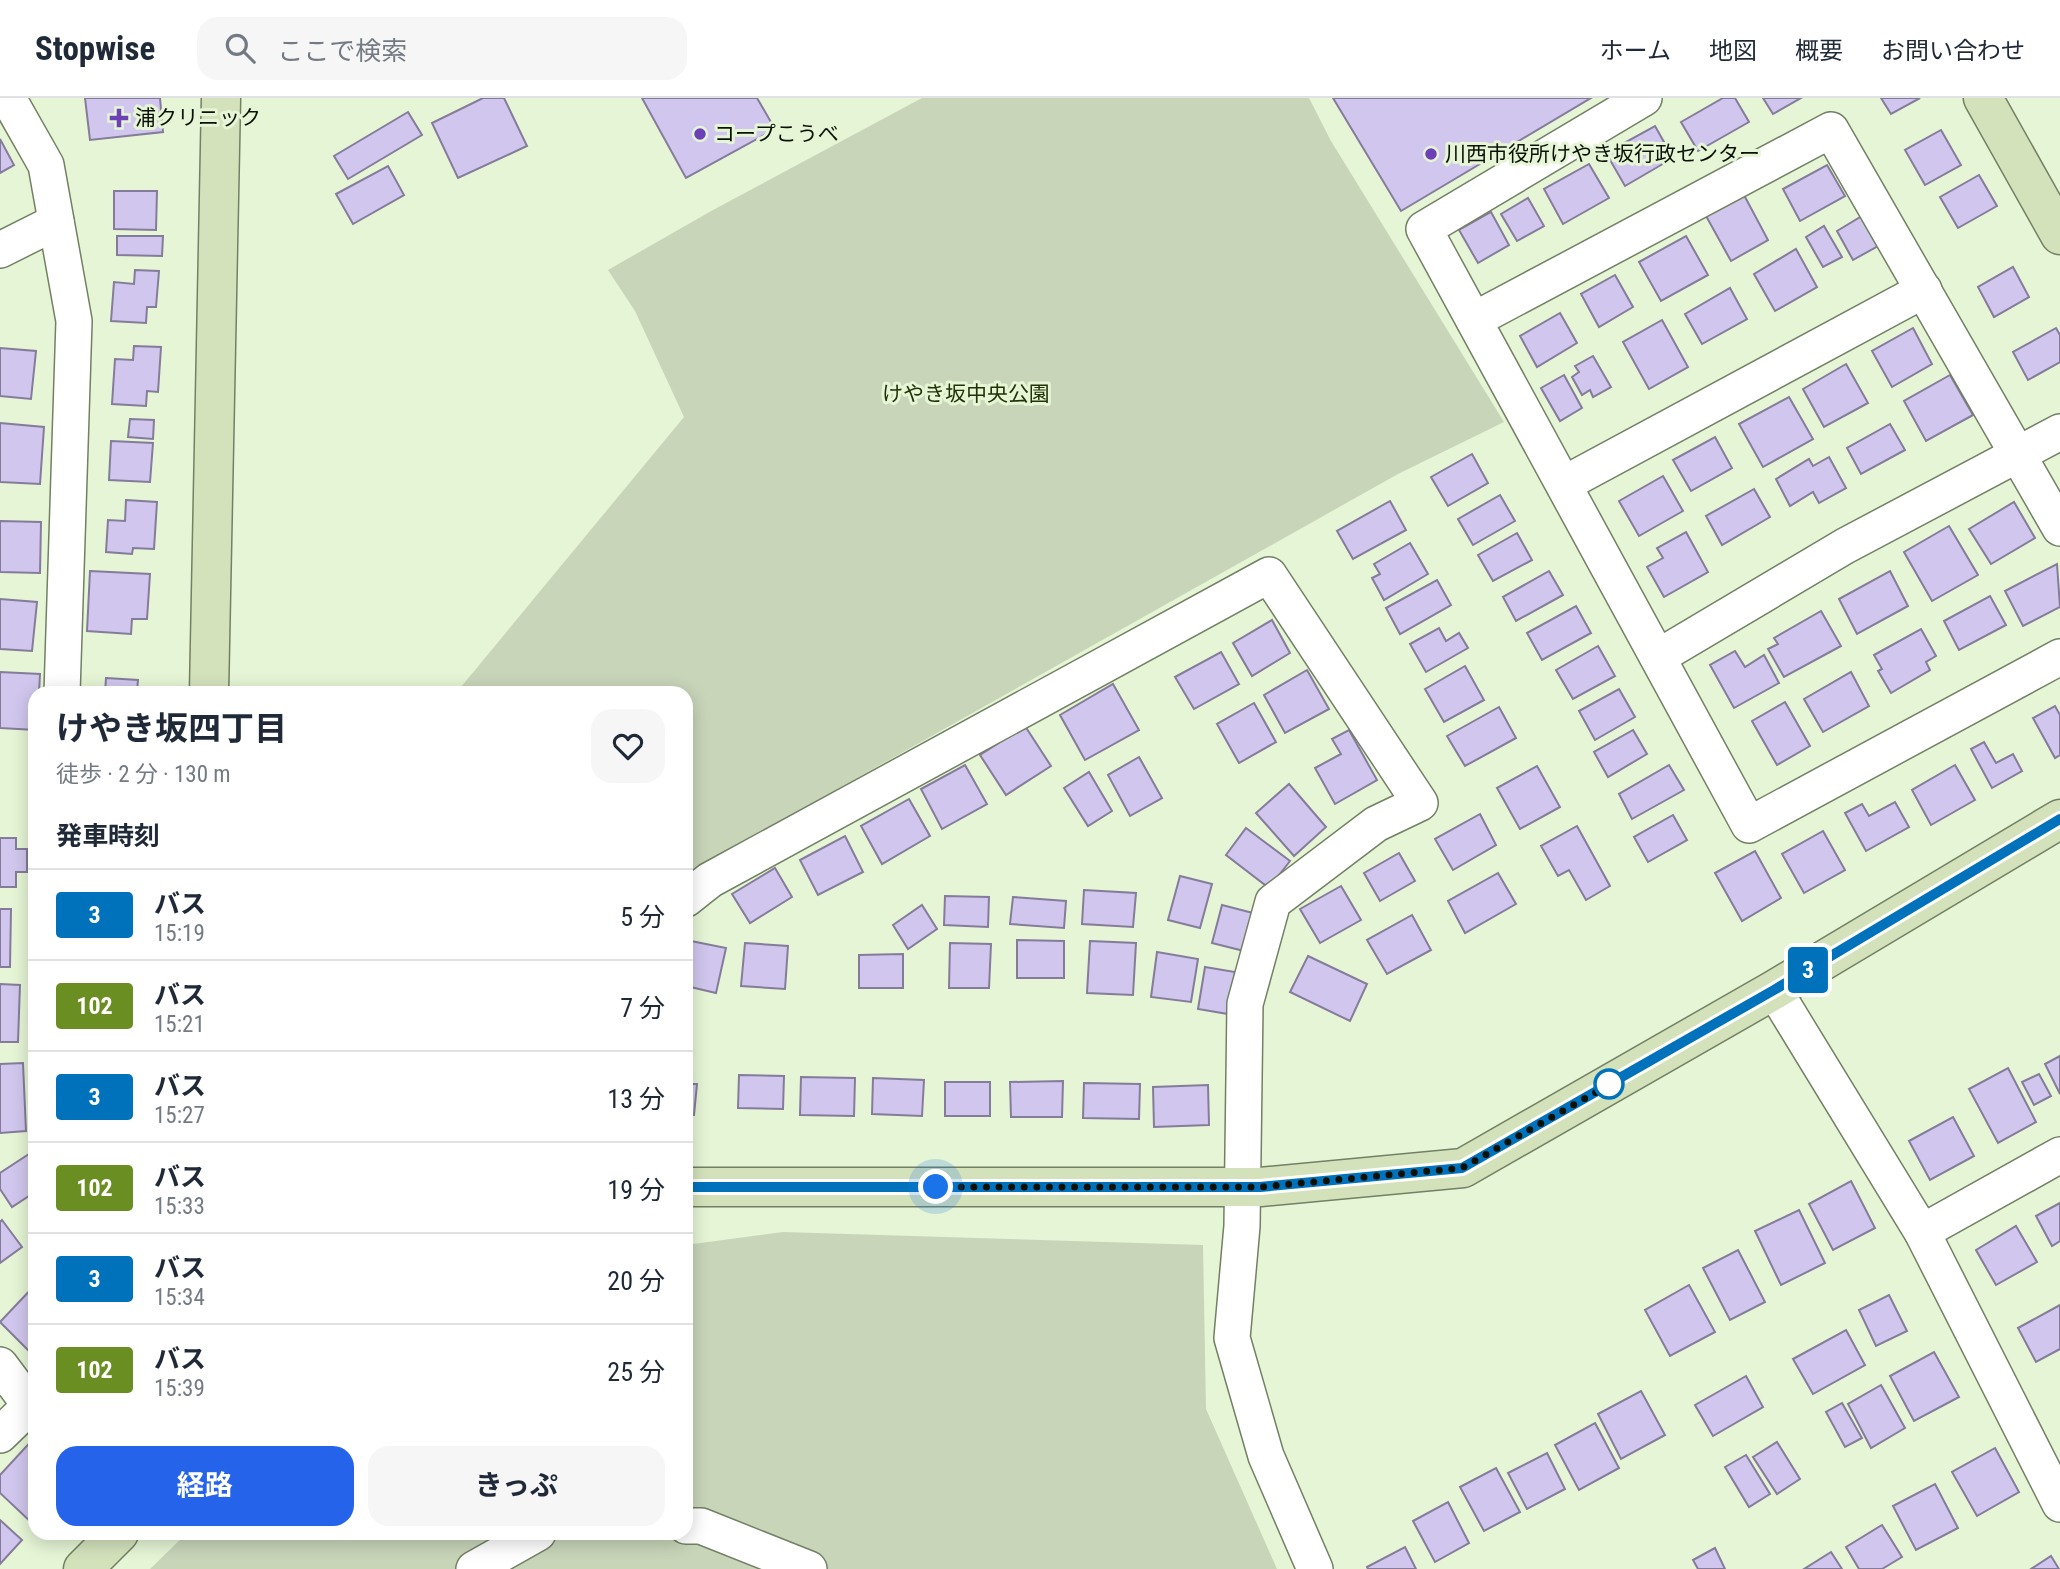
<!DOCTYPE html>
<html lang="ja">
<meta charset="utf-8">
<style>
:root{--surface:#fff;--page:#f6f6f7;--text:#1f2937;--muted:#747a83;--line:#e0e1e3;--accent:#2563eb}
body{margin:0;font-family:"Roboto Condensed","Noto Sans JP",sans-serif;background:var(--page);color:var(--text);height:100vh;display:flex;flex-direction:column;font-size:26px;white-space:nowrap}
*{box-sizing:border-box;margin:0}
p{font-size:23px;color:var(--muted)}
.icon{flex:none;width:38px;height:38px;fill:none;stroke:currentColor;stroke-width:2;stroke-linecap:round;stroke-linejoin:round}
.map{position:relative;flex:1;overflow:hidden}
.panel{position:absolute;left:28px;top:588px;width:665px;height:854px;display:flex;flex-direction:column;background:var(--surface);border-radius:21px;box-shadow:0 4px 18px #0003}
.panel>*{flex:none}
.badge{padding:0 14px;border-radius:5px;font-size:24px;line-height:46px}
.you{position:absolute;width:35px;height:35px;margin:-18px;border:5px solid #fff;border-radius:50%;background:#1a73e8;box-shadow:0 0 0 10px #1a73e833}
.map>.badge{position:absolute;translate:-50% -50%;box-shadow:0 0 0 4px #fff}
h2{padding:0 28px;font-size:26px;line-height:63px}
.round{display:grid;place-items:center;flex:none;width:74px;height:74px;border-radius:21px;background:var(--page)}
.head{display:flex;align-items:center;justify-content:space-between;height:119px;padding:0 28px}
h1{font-size:33px;font-weight:700;line-height:52px}
.action{display:flex;gap:14px;margin-top:auto;padding:14px 28px}
.action a{flex:1;height:80px;border-radius:21px;background:var(--accent);color:#fff;font-size:28px;font-weight:700;line-height:80px;text-align:center}
.action a+a{background:var(--page);color:var(--text)}
ul{padding:0;list-style:none}
li{display:flex;align-items:center;gap:21px;height:91px;padding:0 28px;border-top:2px solid var(--line)}
li div{flex:1}
li b{display:block;font-size:26px}
li em{font-style:normal}
li .badge{min-width:77px;font-weight:700;text-align:center}
header{display:flex;align-items:center;gap:42px;box-sizing:border-box;height:98px;padding:0 35px;background:var(--surface);border-bottom:2px solid var(--line)}
header strong{font-size:33px}
nav{display:flex;gap:38px;margin-inline-start:auto;font-size:24px}
.search{width:490px;height:63px;background:var(--page);display:flex;align-items:center;gap:18px;box-sizing:border-box;padding:0 24px;border-radius:21px;color:var(--muted);font-size:26px}
.map>svg:first-child{display:block}
.green{fill:#c8d5b9}
.building{fill:#d1c7ee;stroke:#847c9a;stroke-width:2}
.lines{fill:none;stroke-linecap:round;stroke-linejoin:round}
.street-casing{stroke:#728064;stroke-width:38}
.secondary-casing{stroke:#728064;stroke-width:41}
.street{stroke:#fff;stroke-width:35}
.secondary{stroke:#d4e2bc;stroke-width:38}
.line-casing{stroke:#fff;stroke-width:16}
.line{stroke:#0072bc;stroke-width:10}
.walk{stroke:#0c1107;stroke-width:7;stroke-dasharray:0 12.6}
.poi-dot{fill:#6e40b8;stroke:#e5f5d5;stroke-width:2.5}
.stop-dot{fill:#fff;stroke:#0072bc;stroke-width:3.5}
.labels{text-anchor:middle;stroke-width:6;stroke-linejoin:round;paint-order:stroke}
.poi-label{font-size:21px;fill:#0c1107;stroke:#e5f5d5;text-anchor:start}
.park-label{font-size:21px;fill:#213207;stroke:#e5f5d5}
</style>
<header>
<strong>Stopwise</strong>
<div class="search"><svg class="icon" aria-label="search" viewBox="0 0 24 24"><circle cx="10" cy="10" r="6"/><path d="M15 15l6 6"/></svg>ここで検索</div>
<nav><a>ホーム</a><a>地図</a><a>概要</a><a>お問い合わせ</a></nav>
</header>
<div class="map">
<svg width="2060" height="1471" viewBox="0 0 2060 1471">
<rect width="100%" height="100%" fill="#e5f5d5"/>
<!-- green -->
<g class="green">
<path d="M922,0h387l22,43 173,281 -106,52 -712,400v-181h-230l228,-276 -49,-106 -27,-41 105,-60z"/>
<path d="M783,1134l420,13 3,164 71,160h-1127l37,-36h499v-288z"/>
</g>
<!-- building -->
<g class="building">
<path d="M85,0h75l3,34 -73,8z"/>
<path d="M483,0h21l23,48 -69,32 -26,-55z"/>
<path d="M642,0h115l18,31 -89,49z"/>
<path d="M1333,0h258l-190,113z"/>
<path d="M1723,0h12l14,24 -51,29 -17,-29z"/>
<path d="M1763,0h38l-28,16z"/>
<path d="M1881,0h39l-29,16z"/>
<path d="M408,14l14,23 -74,44 -14,-23z"/>
<path d="M1655,28l18,32 -48,28 -19,-33z"/>
<path d="M1941,32l20,35 -36,20 -20,-35z"/>
<path d="M0,41l14,26 -14,8z"/>
<path d="M1589,66l20,34 -46,26 -19,-35z"/>
<path d="M1827,67l18,31 -45,25 -17,-32z"/>
<path d="M388,68l16,29 -51,29 -17,-30z"/>
<path d="M1979,77l18,31 -39,22 -18,-31z"/>
<path d="M114,93h43l-1,39 -42,-1z"/>
<path d="M1744,97l24,45 -37,21 -25,-45z"/>
<path d="M1528,100l16,28 -27,15 -16,-27z"/>
<path d="M1491,114l18,33 -31,18 -19,-33z"/>
<path d="M1862,118l16,30 -25,14 -16,-29z"/>
<path d="M1824,128l18,31 -19,10 -17,-30z"/>
<path d="M117,138h46l-1,20 -45,-1z"/>
<path d="M1686,138l22,39 -47,26 -22,-39z"/>
<path d="M1796,151l21,38 -42,24 -21,-37z"/>
<path d="M2013,169l16,30 -35,20 -16,-30z"/>
<path d="M135,172l24,1 -3,36h-9l-1,16 -35,-2 3,-39 20,2z"/>
<path d="M1615,177l18,32 -34,20 -18,-33z"/>
<path d="M1730,190l17,31 -45,25 -17,-30z"/>
<path d="M1560,215l17,30 -40,24 -17,-31z"/>
<path d="M1662,222l26,47 -39,22 -26,-47z"/>
<path d="M1913,230l19,36 -40,23 -20,-36z"/>
<path d="M2056,230l4,7v27l-32,18 -15,-28z"/>
<path d="M134,248l27,1 -3,45 -11,-1 -1,15 -34,-2 3,-45 18,1z"/>
<path d="M0,250l36,3 -5,48 -31,-3z"/>
<path d="M1593,258l18,31 -18,10 -3,-7 -8,5 -10,-18 7,-5 -4,-6z"/>
<path d="M1846,266l22,39 -44,24 -21,-38z"/>
<path d="M1564,277l18,33 -22,13 -19,-33z"/>
<path d="M1950,277l23,40 -47,26 -22,-40z"/>
<path d="M1789,299l24,42 -50,28 -24,-43z"/>
<path d="M130,321l24,1 -1,19 -25,-2z"/>
<path d="M0,325l44,4 -4,57 -40,-2z"/>
<path d="M1890,326l15,26 -44,24 -14,-26z"/>
<path d="M1715,339l17,31 -41,23 -18,-31z"/>
<path d="M111,343l42,2 -3,39 -41,-2z"/>
<path d="M1472,356l16,29 -40,23 -17,-29z"/>
<path d="M1829,359l17,31 -27,15 -6,-11 -23,14 -14,-27 33,-20 4,7z"/>
<path d="M1663,378l20,35 -44,25 -20,-35z"/>
<path d="M1754,391l16,28 -48,28 -16,-29z"/>
<path d="M1500,397l15,26 -42,24 -15,-26z"/>
<path d="M126,402l31,2 -3,47 -21,-1 -1,6 -26,-2 2,-32 17,1z"/>
<path d="M1390,403l16,29 -53,29 -16,-28z"/>
<path d="M2014,404l21,36 -44,26 -22,-35z"/>
<path d="M0,423l41,1 -1,51 -40,-1z"/>
<path d="M1949,428l29,49 -46,26 -28,-49z"/>
<path d="M1686,434l22,40 -44,25 -17,-30 16,-9 -6,-10z"/>
<path d="M1517,435l15,27 -39,21 -15,-26z"/>
<path d="M1410,445l18,31 -44,26 -12,-22 8,-4 -6,-10z"/>
<path d="M2057,466l3,43 -37,19 -18,-35z"/>
<path d="M90,473l60,3 -3,45h-15l-1,15 -44,-3z"/>
<path d="M1549,473l14,24 -47,26 -13,-24z"/>
<path d="M1890,473l18,35 -51,28 -18,-35z"/>
<path d="M1437,482l14,25 -51,29 -14,-26z"/>
<path d="M1990,498l16,29 -47,25 -15,-29z"/>
<path d="M0,501l37,3 -5,49 -32,-2z"/>
<path d="M1576,508l15,27 -49,27 -15,-27z"/>
<path d="M1821,513l20,35 -57,31 -16,-28 10,-5 -4,-6z"/>
<path d="M1272,522l18,33 -38,23 -19,-33z"/>
<path d="M1439,530l7,13 13,-8 9,15 -42,24 -16,-28z"/>
<path d="M1921,531l15,27 -10,6 4,8 -39,23 -13,-22 4,-2 -8,-14z"/>
<path d="M1598,548l17,30 -42,23 -17,-29z"/>
<path d="M1735,553l10,16 19,-12 15,28 -45,25 -24,-43z"/>
<path d="M1221,554l18,32 -45,25 -19,-32z"/>
<path d="M1465,568l19,34 -40,22 -19,-33z"/>
<path d="M1307,572l22,39 -44,24 -21,-38z"/>
<path d="M0,574l40,2 -1,19h-4v37l-35,-2z"/>
<path d="M1851,574l18,34 -46,26 -19,-33z"/>
<path d="M106,580l32,2 -1,11 15,2h-47z"/>
<path d="M1113,586l26,46 -54,30 -25,-45z"/>
<path d="M1619,591l16,28 -40,23 -16,-29z"/>
<path d="M1785,604l25,44 -33,19 -25,-44z"/>
<path d="M1254,605l22,39 -37,21 -22,-39z"/>
<path d="M2055,608l5,9v40l-5,3 -22,-40z"/>
<path d="M1499,609l17,31 -51,28 -18,-30z"/>
<path d="M1025,628l26,40 -45,29 -26,-40z"/>
<path d="M1349,632l28,50 -42,24 -20,-36 26,-14 -9,-15z"/>
<path d="M1633,632l14,24 -39,23 -14,-25z"/>
<path d="M1984,644l12,21 17,-9 9,17 -30,17 -21,-39z"/>
<path d="M1139,659l23,41 -32,18 -22,-41z"/>
<path d="M965,667l22,39 -45,25 -21,-40z"/>
<path d="M1669,667l15,25 -52,29 -13,-25z"/>
<path d="M1955,667l20,35 -44,25 -19,-35z"/>
<path d="M1537,668l23,41 -40,22 -23,-41z"/>
<path d="M1089,674l23,39 -24,15 -24,-38z"/>
<path d="M1289,686l37,43 -32,29 -38,-43z"/>
<path d="M909,701l21,37 -48,28 -21,-38z"/>
<path d="M1895,704l14,25 -43,24 -21,-38 17,-9 7,12z"/>
<path d="M1480,716l16,31 -43,25 -18,-31z"/>
<path d="M1673,717l14,25 -39,22 -14,-25z"/>
<path d="M1577,728l33,60 -24,14 -17,-30 -11,6 -17,-30z"/>
<path d="M1246,730l44,33 -21,27 -43,-33z"/>
<path d="M1823,733l22,39 -41,23 -22,-39z"/>
<path d="M845,738l18,36 -45,23 -18,-35z"/>
<path d="M0,740h16v11h11v23h-11v15h-16z"/>
<path d="M1755,753l26,47 -39,23 -27,-48z"/>
<path d="M1399,755l16,28 -35,20 -16,-28z"/>
<path d="M775,770l17,29 -42,26 -18,-29z"/>
<path d="M1498,775l18,31 -51,29 -17,-32z"/>
<path d="M1180,778l32,8 -12,44 -32,-8z"/>
<path d="M1341,788l20,34 -41,23 -20,-34z"/>
<path d="M1084,792l52,3 -3,34 -51,-3z"/>
<path d="M945,798l44,1 -1,30 -44,-2z"/>
<path d="M1013,799l53,4 -2,27 -54,-4z"/>
<path d="M922,807l15,24 -29,20 -15,-24z"/>
<path d="M1222,807l31,8 -9,38 -32,-8z"/>
<path d="M0,811h11l-1,58h-10z"/>
<path d="M1412,817l19,35 -44,24 -20,-34z"/>
<path d="M686,842l40,8 -10,45 -30,-7z"/>
<path d="M1017,842l47,1v37h-47z"/>
<path d="M1090,843l46,2 -3,52 -46,-2z"/>
<path d="M745,845l43,3 -3,43 -44,-3z"/>
<path d="M950,845l41,1 -2,44h-40z"/>
<path d="M1157,854l41,7 -7,43 -40,-5z"/>
<path d="M903,856v34h-44v-33z"/>
<path d="M1308,858l59,28 -17,37 -60,-29z"/>
<path d="M1205,869l30,5 -7,42 -30,-5z"/>
<path d="M0,886l20,1 -2,57h-18z"/>
<path d="M686,953h5l-1,23 -4,-1z"/>
<path d="M2060,958v38l-15,-30z"/>
<path d="M23,965l3,68 -26,2v-69z"/>
<path d="M2008,970l28,54 -38,21 -29,-54z"/>
<path d="M2039,976l12,22 -17,9 -12,-23z"/>
<path d="M739,977l45,1 -1,33 -45,-1z"/>
<path d="M801,979l54,1 -1,38 -54,-1z"/>
<path d="M873,980l51,2 -2,36 -50,-2z"/>
<path d="M1063,983l-1,36h-51l-1,-35z"/>
<rect x="945" y="984" width="45" height="34"/>
<path d="M1084,985l56,1 -1,35 -56,-1z"/>
<path d="M686,986h11l-3,31h-8z"/>
<path d="M1208,987l1,40 -55,2 -1,-40z"/>
<path d="M1953,1019l21,39 -44,24 -21,-39z"/>
<path d="M35,1052v42l-23,15 -12,-18v-16z"/>
<path d="M1851,1083l24,47 -42,22 -24,-46z"/>
<path d="M2060,1105v38l-8,5 -16,-30z"/>
<path d="M1799,1112l26,53 -44,22 -26,-54z"/>
<path d="M2,1122l20,27 -22,16v-41z"/>
<path d="M2016,1128l21,36 -41,23 -20,-35z"/>
<path d="M1738,1152l27,52 -35,18 -27,-52z"/>
<path d="M35,1187v72l-35,-35z"/>
<path d="M1689,1187l26,47 -45,24 -25,-46z"/>
<path d="M1889,1197l18,36 -31,15 -17,-36z"/>
<path d="M2060,1207v44l-24,13 -18,-34z"/>
<path d="M1846,1232l19,35 -52,29 -20,-35z"/>
<path d="M1934,1254l25,45 -45,24 -24,-45z"/>
<path d="M1746,1278l17,31 -50,29 -18,-31z"/>
<path d="M1881,1287l24,43 -34,20 -23,-44z"/>
<path d="M1641,1293l24,44 -44,24 -23,-45z"/>
<path d="M1842,1305l20,35 -17,9 -19,-35z"/>
<path d="M1595,1325l24,45 -40,22 -24,-45z"/>
<path d="M35,1339v84l-2,3 -33,-31v-18z"/>
<path d="M1777,1344l23,37 -23,15 -24,-37z"/>
<path d="M1995,1350l24,44 -42,24 -25,-44z"/>
<path d="M1547,1355l18,36 -38,20 -19,-36z"/>
<path d="M1746,1357l24,39 -21,13 -24,-40z"/>
<path d="M1496,1370l24,44 -36,19 -24,-44z"/>
<path d="M1935,1386l23,44 -42,22 -23,-44z"/>
<path d="M1448,1404l21,41 -34,19 -22,-41z"/>
<path d="M0,1422l22,20 -22,24z"/>
<path d="M1882,1427l20,32 -20,12h-23l-13,-22z"/>
<path d="M1405,1449l11,22h-48l-1,-2z"/>
<path d="M1715,1450l10,21h-27l-5,-9z"/>
<path d="M1831,1454l11,17h-38z"/>
<path d="M2051,1458l8,13h-28z"/>
</g>
<g class="lines">
<defs>
<g id="street">
<path d="M8,0l38,67 28,156 -12,372"/>
<path d="M1644,0l-220,131 325,596 311,-168"/>
<path d="M0,152l56,-28"/>
<path d="M1474,222l357,-190 229,398"/>
<path d="M1564,386l360,-194"/>
<path d="M1658,559l187,-111 215,-114"/>
<path d="M686,801l24,-19 559,-305 151,228 -44,21 -103,78 -28,102 -3,222 -10,112 34,118 49,113"/>
<path d="M1774,892l148,242 138,272"/>
<path d="M1922,1134l138,-77"/>
<path d="M0,1267l30,40"/>
<path d="M0,1337l35,-34"/>
<path d="M686,1428h15l108,43"/>
<path d="M474,1471l64,-36"/>
</g>
<g id="secondary">
<path d="M1983,0l77,137"/>
<path d="M209,595l12,-595"/>
<path d="M686,1089h574l203,-19 311,-178 286,-171"/>
<path d="M83,1471l36,-36"/>
</g>
</defs>
<!-- street casing -->
<use href="#street" class="street-casing"/>
<!-- secondary casing -->
<use href="#secondary" class="secondary-casing"/>
<!-- street -->
<use href="#street" class="street"/>
<!-- secondary -->
<use href="#secondary" class="secondary"/>
</g>
<g class="lines">
<defs>
<path id="line" d="M686,1089h574l202,-19 312,-178 286,-171"/>
</defs>
<!-- line casing -->
<use href="#line" class="line-casing"/>
<!-- line -->
<use href="#line" class="line"/>
<!-- walk -->
<path class="walk" d="M936,1089h324l202,-19 152,-86 -5,2"/>
</g>
<!-- markers -->
<g class="poi-dot">
<path d="M115.5 9.5h7v7h7v7h-7v7h-7v-7h-7v-7h7z"/>
<circle cx="700" cy="36" r="7"/>
<circle cx="1431" cy="56" r="7"/>
</g>
<circle class="stop-dot" cx="1609" cy="986" r="14"/>
<g class="labels">
<!-- poi labels -->
<g class="poi-label">
<text x="135" y="27">浦クリニック</text>
<text x="714" y="43">コープこうべ</text>
<text x="1445" y="63">川西市役所けやき坂行政センター</text>
</g>
<!-- park labels -->
<g class="park-label">
<text x="966" y="303">けやき坂中央公園</text>
</g>
</g>
</svg>
<div class="you" style="left:936px;top:1089px"></div>
<b class="badge" style="left:1808px;top:872px;background:#0072bc;color:#fff">3</b>
<section class="panel">
<div class="head"><div><h1>けやき坂四丁目</h1><p>徒歩 · 2 分 · 130 m</p></div><a class="round"><svg class="icon" aria-label="heart" viewBox="0 0 24 24"><path d="M12 20l-8-8c-3-5 5-10 8-4 3-6 11-1 8 4z"/></svg></a></div>
<h2>発車時刻</h2>
<ul>
<li><span class="badge" style="background:#0072bc;color:#fff">3</span><div><b>バス</b><p>15:19</p></div><em>5 分</em></li>
<li><span class="badge" style="background:#6b8e23;color:#fff">102</span><div><b>バス</b><p>15:21</p></div><em>7 分</em></li>
<li><span class="badge" style="background:#0072bc;color:#fff">3</span><div><b>バス</b><p>15:27</p></div><em>13 分</em></li>
<li><span class="badge" style="background:#6b8e23;color:#fff">102</span><div><b>バス</b><p>15:33</p></div><em>19 分</em></li>
<li><span class="badge" style="background:#0072bc;color:#fff">3</span><div><b>バス</b><p>15:34</p></div><em>20 分</em></li>
<li><span class="badge" style="background:#6b8e23;color:#fff">102</span><div><b>バス</b><p>15:39</p></div><em>25 分</em></li>
</ul>
<div class="action"><a>経路</a><a>きっぷ</a></div>
</section>
</div>
